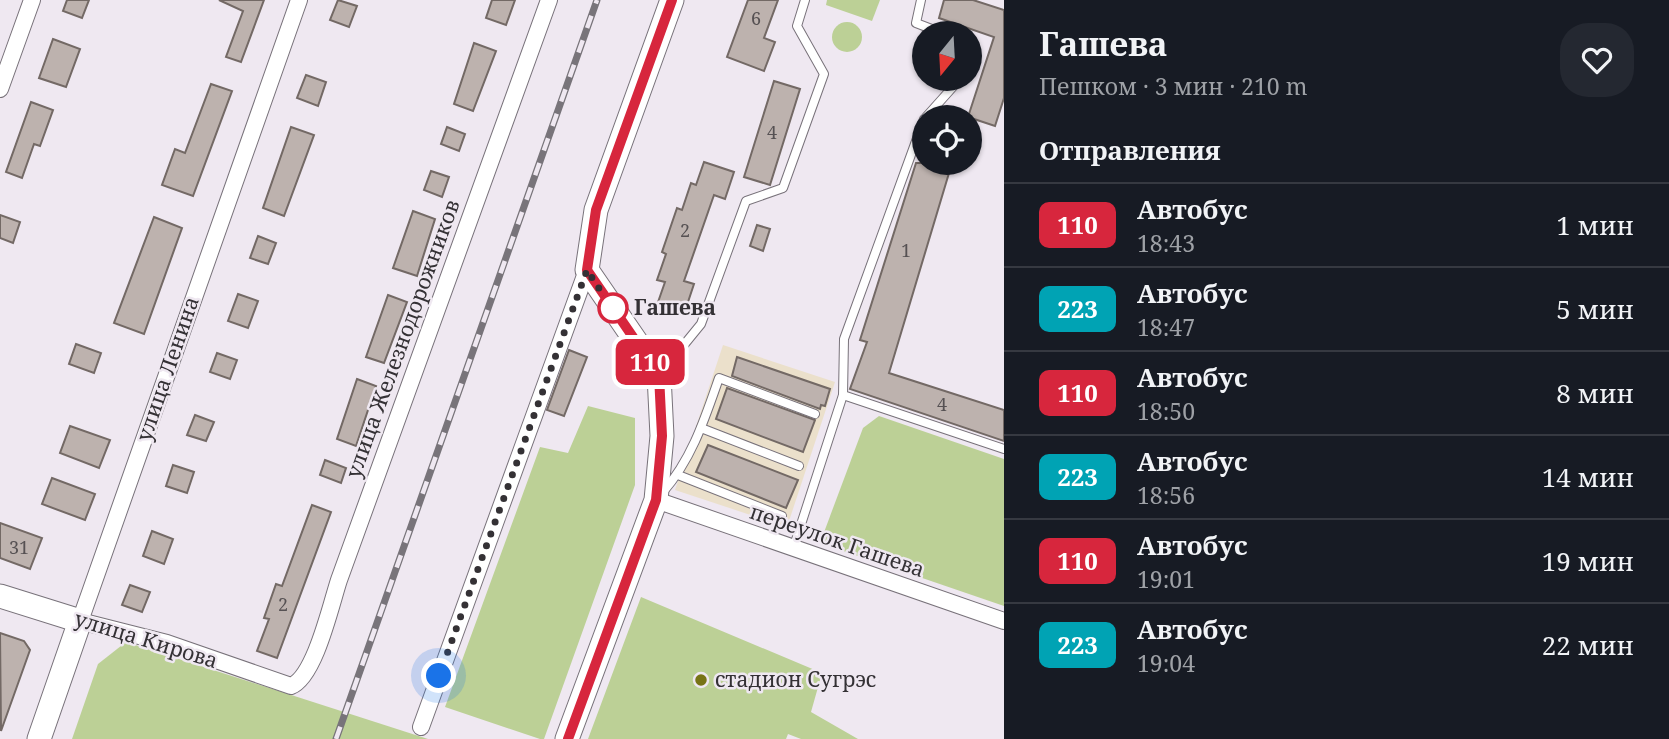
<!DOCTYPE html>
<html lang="ru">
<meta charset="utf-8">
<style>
:root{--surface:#171b24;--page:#242831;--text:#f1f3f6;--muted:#9ea1a6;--line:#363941}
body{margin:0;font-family:"Noto Serif",serif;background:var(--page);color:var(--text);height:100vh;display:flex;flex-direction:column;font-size:26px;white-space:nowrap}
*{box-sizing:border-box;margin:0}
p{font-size:23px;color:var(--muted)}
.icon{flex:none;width:38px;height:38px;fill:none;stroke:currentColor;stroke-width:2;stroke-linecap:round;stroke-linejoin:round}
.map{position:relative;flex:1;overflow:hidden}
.details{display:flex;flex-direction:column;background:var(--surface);width:665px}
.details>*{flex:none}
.badge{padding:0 14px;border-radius:10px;font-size:24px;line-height:46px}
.needle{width:46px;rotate:198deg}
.controls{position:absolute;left:912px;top:21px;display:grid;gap:14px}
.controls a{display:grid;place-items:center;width:70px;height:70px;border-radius:50%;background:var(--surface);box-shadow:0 2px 5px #0004;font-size:35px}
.you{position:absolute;width:35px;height:35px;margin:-18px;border:5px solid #fff;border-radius:50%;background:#1a73e8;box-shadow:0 0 0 10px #1a73e833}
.map>.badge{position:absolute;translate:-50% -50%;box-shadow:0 0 0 4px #fff}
h2{padding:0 35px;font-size:26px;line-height:63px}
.round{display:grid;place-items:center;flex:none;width:74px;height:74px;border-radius:28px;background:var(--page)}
.headline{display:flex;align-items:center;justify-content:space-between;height:119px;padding:0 35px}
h1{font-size:33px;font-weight:700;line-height:52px}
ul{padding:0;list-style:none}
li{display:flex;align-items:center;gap:21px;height:84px;padding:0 35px;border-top:2px solid var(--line)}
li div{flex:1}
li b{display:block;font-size:26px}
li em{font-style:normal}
li .badge{min-width:77px;font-weight:700;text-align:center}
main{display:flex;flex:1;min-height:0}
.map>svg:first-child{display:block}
.industrial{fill:#ebe0cb}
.green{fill:#bcd096}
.building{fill:#bdb2ae;stroke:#736965;stroke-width:2}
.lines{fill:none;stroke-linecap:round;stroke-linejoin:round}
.lane-casing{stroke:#78727a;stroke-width:10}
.street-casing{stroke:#78727a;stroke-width:18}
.secondary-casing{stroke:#78727a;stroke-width:25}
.lane{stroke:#fff;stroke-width:8}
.street{stroke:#fff;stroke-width:16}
.secondary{stroke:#fff;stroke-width:23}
.rail-casing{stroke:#78747a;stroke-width:7}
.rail{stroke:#efe8f1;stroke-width:4.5;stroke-dasharray:13;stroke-linecap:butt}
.line-casing{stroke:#fff;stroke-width:16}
.line{stroke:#d7263d;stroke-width:10}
.walk{stroke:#343135;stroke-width:7;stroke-dasharray:0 12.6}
.stop-dot{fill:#fff;stroke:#d7263d;stroke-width:3.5}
.poi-dot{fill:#777316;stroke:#efe8f1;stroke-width:2.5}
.labels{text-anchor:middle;stroke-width:5;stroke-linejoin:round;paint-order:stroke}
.number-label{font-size:18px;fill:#565153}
.stop-label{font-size:21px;font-weight:bold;fill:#343135;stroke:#efe8f1;text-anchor:start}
.street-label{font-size:21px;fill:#343135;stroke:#efe8f1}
.poi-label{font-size:21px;fill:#343135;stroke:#efe8f1;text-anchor:start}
</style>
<main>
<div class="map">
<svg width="1004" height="739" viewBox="0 0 1004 739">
<rect width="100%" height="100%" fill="#efe8f1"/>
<!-- industrial -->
<path class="industrial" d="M723,345l112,37 -48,145 -112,-37z"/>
<!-- green -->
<g class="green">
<path d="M827,0h53l-8,21 -46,-16z"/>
<circle cx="847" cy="37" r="15"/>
<path d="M588,406l47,12v67l-91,254h-4l-95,-32 95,-260 28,6z"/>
<path d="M879,416l125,43v147l-184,-63 43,-115z"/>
<path d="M641,597l181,76 -11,39 47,27h-57l-13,-5 -2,5h-198z"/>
<path d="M126,642l302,97h-356l26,-75z"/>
</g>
<!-- building -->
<g class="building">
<path d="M67,0h22l-7,18 -19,-7z"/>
<path d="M264,0l-23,62 -15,-5 17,-46 -24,-11z"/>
<path d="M338,0l19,6 -8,21 -19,-7z"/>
<path d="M492,0h23l-9,25 -20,-7z"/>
<path d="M748,0h30l-14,38 11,4 -11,29 -37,-14z"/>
<path d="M944,0h29l31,10v88l-9,28 -27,-9 26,-80 -55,-19z"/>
<path d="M53,39l27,10 -14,38 -27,-9z"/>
<path d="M474,43l22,8 -23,60 -19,-7z"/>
<path d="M306,75l20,7 -8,24 -21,-8z"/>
<path d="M774,81l26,8 -30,96 -26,-8z"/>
<path d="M211,84l21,7 -39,105 -31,-11 13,-36 10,4z"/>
<path d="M31,102l22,8 -13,36 -6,-2 -12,34 -16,-6z"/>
<path d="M291,127l23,8 -30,81 -21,-8z"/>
<path d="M447,127l18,7 -6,17 -18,-7z"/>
<path d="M704,162l30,10 -9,27 -11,-4 -30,86 10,3 -10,30 -27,-9 8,-23 -8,-2 9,-26 -4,-2 15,-44 5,2 9,-27 5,2z"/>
<path d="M916,163h36l-63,210 115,37v31l-154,-52 17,-47 -7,-2z"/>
<path d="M431,171l18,6 -7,20 -18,-7z"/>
<path d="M413,211l22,8 -18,57 -24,-8z"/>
<path d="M0,215l20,7 -7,21 -13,-5z"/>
<path d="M154,217l28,11 -38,106 -30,-11z"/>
<path d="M757,225l13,4 -7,22 -13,-5z"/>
<path d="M258,236l18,7 -8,21 -18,-6z"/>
<path d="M238,294l20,7 -10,27 -20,-7z"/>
<path d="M388,295l19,7 -23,61 -18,-6z"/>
<path d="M76,344l25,9 -7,20 -25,-9z"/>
<path d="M569,350l18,7 -23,59 -17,-6z"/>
<path d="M217,353l20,7 -7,19 -20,-7z"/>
<path d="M737,357l93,32 -5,17 -4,-1 -1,4 -88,-33z"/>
<path d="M357,379l19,7 -20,60 -19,-7z"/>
<path d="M727,388l88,32 -12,32 -87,-33z"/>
<path d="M195,415l19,7 -8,19 -19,-6z"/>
<path d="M70,426l40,14 -11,28 -39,-15z"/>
<path d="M708,445l90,35 -12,28 -90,-36z"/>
<path d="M325,460l21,8 -5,15 -21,-8z"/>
<path d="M173,465l21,7 -7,21 -21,-7z"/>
<path d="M52,478l43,16 -10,26 -43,-16z"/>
<path d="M312,505l19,7 -54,146 -20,-7 12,-32 -5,-1 12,-34 6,2z"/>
<path d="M0,523l42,15 -12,31 -30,-11z"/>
<path d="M152,531l21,8 -9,25 -21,-8z"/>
<path d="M130,585l20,7 -8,20 -20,-7z"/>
<path d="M0,633l24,8 6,9 -29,81z"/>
</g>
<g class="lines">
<defs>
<g id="lane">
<path d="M921,0l-5,23 26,10"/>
<path d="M970,44l2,1 -2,7"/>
<path d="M926,117l34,-38"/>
<path d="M661,373l40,-49 45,-123 37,-13 41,-114 -27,-48 8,-26"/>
<path d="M843,395l161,54"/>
<path d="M701,428l98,38"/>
<path d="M678,475l104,41"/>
<path d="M663,492c29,-33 42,-74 56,-114l96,36"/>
<path d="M793,549l50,-154 1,-56 80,-220"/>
</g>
<g id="street">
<path d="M299,0l-219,621 87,22 124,43c24,-9 40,-82 48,-106l210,-580"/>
<path d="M0,89l32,-89"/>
<path d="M656,500l348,121"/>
<path d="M421,727l166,-457"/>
</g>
<g id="secondary">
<path d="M0,596l80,25 -41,118"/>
<path d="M567,739l89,-239 6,-64 -3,-61 -72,-105 9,-60 76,-210"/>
</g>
</defs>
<!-- lane casing -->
<use href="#lane" class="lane-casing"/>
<!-- street casing -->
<use href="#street" class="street-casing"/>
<!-- secondary casing -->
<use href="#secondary" class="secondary-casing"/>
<!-- lane -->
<use href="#lane" class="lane"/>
<!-- street -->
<use href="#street" class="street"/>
<!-- secondary -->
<use href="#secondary" class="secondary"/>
<defs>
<path id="rail" d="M336,739l261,-739"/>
</defs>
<!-- rail casing -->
<use href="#rail" class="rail-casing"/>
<!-- rail -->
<use href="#rail" class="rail"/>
</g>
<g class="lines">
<defs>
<path id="line" d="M568,739l88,-239 6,-64 -3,-61 -72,-105 9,-60 76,-210"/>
</defs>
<!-- line casing -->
<use href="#line" class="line-casing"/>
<!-- line -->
<use href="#line" class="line"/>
<!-- walk -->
<path class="walk" d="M439,676l148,-406 27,41 -1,-3"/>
</g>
<!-- markers -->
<circle class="stop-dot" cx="613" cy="308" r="14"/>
<circle class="poi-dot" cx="701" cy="680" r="7"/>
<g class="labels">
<!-- number labels -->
<g class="number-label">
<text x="756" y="25">6</text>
<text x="772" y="139">4</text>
<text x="685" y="237">2</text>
<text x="906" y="257">1</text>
<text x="942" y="411">4</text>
<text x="19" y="554">31</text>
<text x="283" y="611">2</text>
</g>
<!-- stop labels -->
<g class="stop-label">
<text x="634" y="315">Гашева</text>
</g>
<!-- street labels -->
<g class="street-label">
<text transform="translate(403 339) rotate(-70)" y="7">улица Железнодорожников</text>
<text transform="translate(168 369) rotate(-71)" y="7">улица Ленина</text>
<text transform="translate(837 541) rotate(19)" y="7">переулок Гашева</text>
<text transform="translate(146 640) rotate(17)" y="7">улица Кирова</text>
</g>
<!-- poi labels -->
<g class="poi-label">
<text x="715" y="687">стадион Сугрэс</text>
</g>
</g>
</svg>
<div class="controls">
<a><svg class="needle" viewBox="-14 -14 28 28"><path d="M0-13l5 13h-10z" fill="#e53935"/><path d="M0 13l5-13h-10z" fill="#9ea1a6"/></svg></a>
<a><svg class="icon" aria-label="locate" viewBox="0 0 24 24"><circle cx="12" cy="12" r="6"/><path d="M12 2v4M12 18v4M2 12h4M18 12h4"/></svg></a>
</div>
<div class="you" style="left:439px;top:676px"></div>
<b class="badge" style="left:650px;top:362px;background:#d7263d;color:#fff">110</b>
</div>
<section class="details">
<div class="headline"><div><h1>Гашева</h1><p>Пешком · 3 мин · 210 m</p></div><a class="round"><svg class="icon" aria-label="heart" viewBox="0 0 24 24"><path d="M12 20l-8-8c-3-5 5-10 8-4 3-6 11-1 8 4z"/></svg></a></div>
<h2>Отправления</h2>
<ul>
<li><span class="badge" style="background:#d7263d;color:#fff">110</span><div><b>Автобус</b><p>18:43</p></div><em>1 мин</em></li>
<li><span class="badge" style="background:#00a3b4;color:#fff">223</span><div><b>Автобус</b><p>18:47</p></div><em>5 мин</em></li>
<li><span class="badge" style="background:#d7263d;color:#fff">110</span><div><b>Автобус</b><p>18:50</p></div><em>8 мин</em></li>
<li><span class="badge" style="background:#00a3b4;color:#fff">223</span><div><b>Автобус</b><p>18:56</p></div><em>14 мин</em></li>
<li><span class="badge" style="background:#d7263d;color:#fff">110</span><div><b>Автобус</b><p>19:01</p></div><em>19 мин</em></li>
<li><span class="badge" style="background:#00a3b4;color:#fff">223</span><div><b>Автобус</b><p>19:04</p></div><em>22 мин</em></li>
</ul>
</section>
</main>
